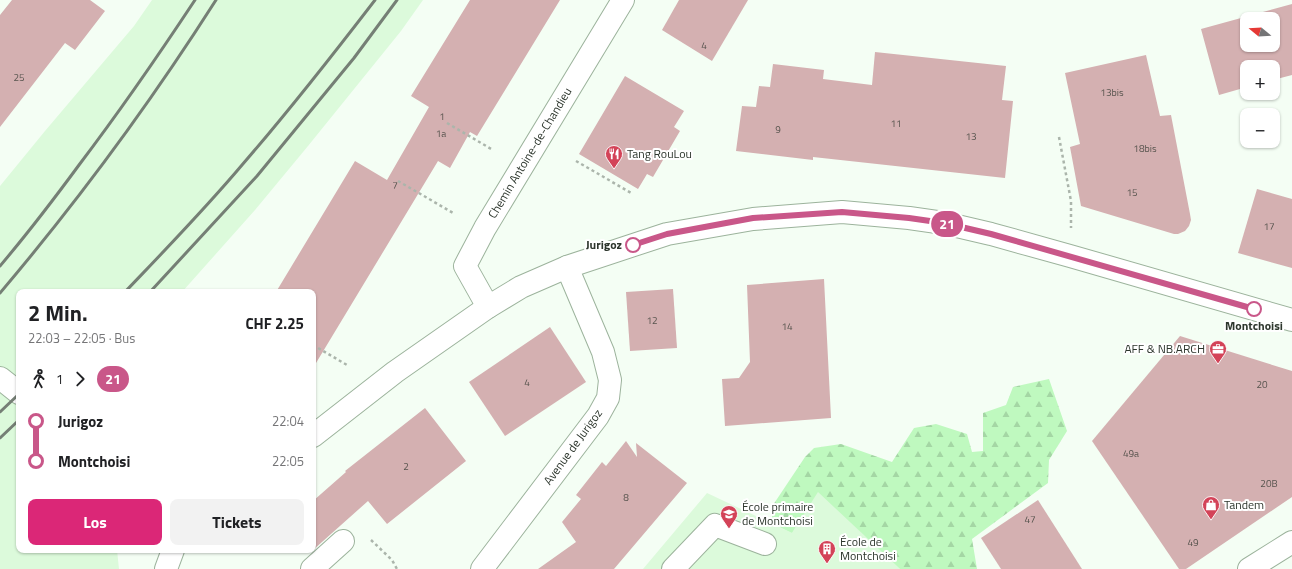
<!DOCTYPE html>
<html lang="de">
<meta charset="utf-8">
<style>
:root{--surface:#fff;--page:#f2f2f2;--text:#202124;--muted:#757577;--accent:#db2777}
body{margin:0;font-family:"Titillium Web",sans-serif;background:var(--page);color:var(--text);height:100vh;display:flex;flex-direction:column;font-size:15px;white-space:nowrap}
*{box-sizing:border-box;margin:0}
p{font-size:13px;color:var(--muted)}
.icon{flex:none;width:22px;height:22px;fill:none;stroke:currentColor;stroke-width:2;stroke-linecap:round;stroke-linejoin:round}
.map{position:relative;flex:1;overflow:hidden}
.side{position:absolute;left:16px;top:289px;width:300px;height:264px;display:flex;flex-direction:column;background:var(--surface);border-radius:8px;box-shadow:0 1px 3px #0004}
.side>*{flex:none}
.badge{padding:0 8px;border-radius:13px;font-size:14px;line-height:26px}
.needle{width:26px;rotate:288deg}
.tools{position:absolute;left:1240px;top:12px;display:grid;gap:8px}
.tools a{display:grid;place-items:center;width:40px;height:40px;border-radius:8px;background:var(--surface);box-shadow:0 1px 3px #0004;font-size:20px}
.map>.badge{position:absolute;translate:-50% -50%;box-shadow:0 0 0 2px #fff}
.legs{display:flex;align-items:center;gap:6px;height:44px;padding:0 12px;font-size:13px}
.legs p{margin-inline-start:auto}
.headline{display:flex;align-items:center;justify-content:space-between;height:68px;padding:0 12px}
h1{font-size:22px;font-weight:700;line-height:30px}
.cta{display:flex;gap:8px;margin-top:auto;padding:8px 12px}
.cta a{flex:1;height:46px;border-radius:8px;background:var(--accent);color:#fff;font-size:16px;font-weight:700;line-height:46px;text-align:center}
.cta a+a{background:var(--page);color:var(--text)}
ul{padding:0 12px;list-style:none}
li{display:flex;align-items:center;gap:14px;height:40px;font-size:15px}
li i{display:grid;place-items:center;width:6px;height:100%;margin:0 5px;background:currentColor}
li i::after{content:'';width:10px;height:10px;margin:-5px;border:3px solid;border-radius:50%;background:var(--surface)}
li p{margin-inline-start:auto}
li:first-child i{background:linear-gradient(#0000 50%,currentColor 0)}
li:last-child i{background:linear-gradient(currentColor 50%,#0000 0)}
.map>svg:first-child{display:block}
.built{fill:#dcfadb}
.forest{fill:url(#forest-firs)}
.building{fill:#d4b0b1;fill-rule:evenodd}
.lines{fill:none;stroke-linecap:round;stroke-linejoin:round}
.minor-casing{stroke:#9cb39c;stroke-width:24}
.path{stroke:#abb5ab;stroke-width:2.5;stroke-dasharray:3 3;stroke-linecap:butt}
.minor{stroke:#fff;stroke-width:22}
.rail{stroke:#757f75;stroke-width:3}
.line-1-casing{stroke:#fff;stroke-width:9}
.line-1{stroke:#c95789;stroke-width:6}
.stop-1-dot{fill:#fff;stroke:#c95789;stroke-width:2}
.labels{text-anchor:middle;stroke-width:4;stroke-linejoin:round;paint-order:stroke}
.number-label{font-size:10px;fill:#57544e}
.street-label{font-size:12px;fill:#2d362d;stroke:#fff}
.poi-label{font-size:12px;fill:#2d362d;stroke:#fff;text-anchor:start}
.stop-label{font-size:12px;font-weight:bold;fill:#2d362d;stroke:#fff;text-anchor:end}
</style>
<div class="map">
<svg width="1292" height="569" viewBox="0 0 1292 569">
<defs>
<pattern id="forest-firs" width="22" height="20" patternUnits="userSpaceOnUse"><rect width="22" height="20" fill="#bff9bf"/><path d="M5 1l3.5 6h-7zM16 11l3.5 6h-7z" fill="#a4d6a4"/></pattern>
</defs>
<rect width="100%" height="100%" fill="#f4fef4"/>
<!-- built -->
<g class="built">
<path d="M152,0h271l-22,31 -93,115 -53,64 -73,82h-163v258h98l2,19h-119v-383l45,-55 89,-105z"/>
<path d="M818,491l82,78h-257l64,-76 85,40z"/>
</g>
<!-- forest -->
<path class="forest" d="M1049,379l18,52 -18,29 -1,23 -76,56 5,30h-77l-82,-77 -26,41 -19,-9 -2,-16 34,-51 9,-9 27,-4 51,18 22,-34 22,-4 31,10 5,18 11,-1v-38l23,-8 7,-18z"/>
<!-- building -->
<g class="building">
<path d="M12,0h78l15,11 -30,39 -10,-7 -65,84v-112z"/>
<path d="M470,0h90l-83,136 -7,-4 -20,36 -12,-7 -125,207v-76h-37l79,-131 32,19 42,-73 -18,-11z"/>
<path d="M679,0h69l-36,61 -50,-31z"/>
<path d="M1292,4v71l-19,5v-13h-26v20l-28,8 -18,-66zM1247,19h26v26h-26z"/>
<path d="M875,52l131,14 -4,34 11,1 -8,77 -192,-21v3l-77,-9 6,-45 14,1 3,-21 11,1 3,-23 51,6 -1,9 49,6z"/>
<path d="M1146,55l14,61 11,-1 19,99 1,6 -2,6 -4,5 -7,3h-4l-93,-28 -11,-59 10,-3 -15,-71z"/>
<path d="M625,76l59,35 -10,16 6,4 -27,46 -6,-3 -9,15 -59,-35z"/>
<path d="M1257,189l35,10v69l-54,-15z"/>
<path d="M824,279l7,139 -106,8 -3,-47 17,-1 11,-16 -3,-77z"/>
<path d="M673,289l4,59 -47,3 -4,-59z"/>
<path d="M550,327l36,55 -81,54 -36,-54z"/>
<path d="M1180,336l112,35v126l-106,72h-7l-87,-128z"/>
<path d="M425,408l41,53 -79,63 -19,-23 -55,49v-49l33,-29 -1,-1z"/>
<path d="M626,441l11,16 -1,-14 51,40 -73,86h-76l38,-27 -14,-20 19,-23 -5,-4 26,-33 4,4z"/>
<path d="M1038,500l44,69h-81l-20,-31z"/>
</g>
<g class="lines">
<defs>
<g id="minor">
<path d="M488,307l-23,-41 20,-38 138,-228"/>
<path d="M0,378l19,15"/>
<path d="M313,436l82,-64 93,-65 33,-20 46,-20 100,-33 86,-15 89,-7 67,6 35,5 47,11 79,22 222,64"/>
<path d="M166,569l7,-19"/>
<path d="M312,569l31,-28"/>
<path d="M482,569l116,-153 10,-18 2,-18 -7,-28 -36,-85"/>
<path d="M673,569l42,-44 50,19"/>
<path d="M1249,569l43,-27"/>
</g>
</defs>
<!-- minor casing -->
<use href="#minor" class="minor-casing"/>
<!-- path -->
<g class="path">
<path d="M447,123l46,27"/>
<path d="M1059,137l12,64v27"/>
<path d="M576,161l57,33"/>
<path d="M398,181l57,33"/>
<path d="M313,345l34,20"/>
<path d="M371,540l21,20 5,9"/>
</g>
<!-- minor -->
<use href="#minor" class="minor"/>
<!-- rail -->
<g class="rail">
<path d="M0,266c28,-33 54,-67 79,-101 41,-54 79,-109 116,-165"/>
<path d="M125,292c40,-42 80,-83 117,-127 46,-53 90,-109 133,-165"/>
<path d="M150,292l107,-116 97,-118 43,-58"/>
<path d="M0,293c78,-92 151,-191 216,-293"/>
<path d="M0,412l19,-18"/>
<path d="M0,438l19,-18"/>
</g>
</g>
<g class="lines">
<defs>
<path id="line-1" d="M633,245l34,-11 86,-16 89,-6 67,6 35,5 47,11 263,75"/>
</defs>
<!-- line-1 casing -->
<use href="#line-1" class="line-1-casing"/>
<!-- line-1 -->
<use href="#line-1" class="line-1"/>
</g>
<!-- icons -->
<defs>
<symbol id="restaurant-pin" viewBox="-11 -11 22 30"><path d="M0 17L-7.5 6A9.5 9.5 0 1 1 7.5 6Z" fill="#d34358" stroke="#fff"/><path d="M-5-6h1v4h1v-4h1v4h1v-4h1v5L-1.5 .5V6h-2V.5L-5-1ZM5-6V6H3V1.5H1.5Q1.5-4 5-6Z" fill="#fff"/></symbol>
<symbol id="office-pin" viewBox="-11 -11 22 30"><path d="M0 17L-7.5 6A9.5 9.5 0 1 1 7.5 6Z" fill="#d34358" stroke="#fff"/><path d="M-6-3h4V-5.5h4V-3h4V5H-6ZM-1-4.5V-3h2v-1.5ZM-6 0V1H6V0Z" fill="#fff"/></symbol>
<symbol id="shop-pin" viewBox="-11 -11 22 30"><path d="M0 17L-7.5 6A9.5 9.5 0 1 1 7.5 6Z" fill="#d34358" stroke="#fff"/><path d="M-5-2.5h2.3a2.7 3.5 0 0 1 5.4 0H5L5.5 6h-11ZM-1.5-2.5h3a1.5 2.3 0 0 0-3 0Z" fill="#fff"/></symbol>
<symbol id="school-pin" viewBox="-11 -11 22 30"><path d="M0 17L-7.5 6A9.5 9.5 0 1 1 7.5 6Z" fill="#d34358" stroke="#fff"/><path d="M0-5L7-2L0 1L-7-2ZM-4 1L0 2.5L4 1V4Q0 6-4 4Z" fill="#fff"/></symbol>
<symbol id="building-pin" viewBox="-11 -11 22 30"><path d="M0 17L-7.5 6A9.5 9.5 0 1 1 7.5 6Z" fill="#d34358" stroke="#fff"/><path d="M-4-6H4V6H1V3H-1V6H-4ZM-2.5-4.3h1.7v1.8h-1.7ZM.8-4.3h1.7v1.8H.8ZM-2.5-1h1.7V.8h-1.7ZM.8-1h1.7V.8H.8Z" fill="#fff"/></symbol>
</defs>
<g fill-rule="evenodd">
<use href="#restaurant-pin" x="604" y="144" width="20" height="27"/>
<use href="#office-pin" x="1208" y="339" width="20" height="27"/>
<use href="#shop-pin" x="1201" y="495" width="20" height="27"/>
<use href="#school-pin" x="719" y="504" width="20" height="27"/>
<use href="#building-pin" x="817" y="539" width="20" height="27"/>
</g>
<!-- markers -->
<g class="stop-1-dot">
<circle cx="633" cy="245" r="7"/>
<circle cx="1254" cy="309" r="7"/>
</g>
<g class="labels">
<!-- number labels -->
<g class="number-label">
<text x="704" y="49">4</text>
<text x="19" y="81">25</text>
<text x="1112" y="96">13bis</text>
<text x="442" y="120">1</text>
<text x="896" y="127">11</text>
<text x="778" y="133">9</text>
<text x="441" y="137">1a</text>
<text x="971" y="140">13</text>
<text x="1145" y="152">18bis</text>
<text x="395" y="189">7</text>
<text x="1132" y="196">15</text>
<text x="1269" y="230">17</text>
<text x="652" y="324">12</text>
<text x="787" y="330">14</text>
<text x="527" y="386">4</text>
<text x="1262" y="388">20</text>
<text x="1131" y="457">49a</text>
<text x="406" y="470">2</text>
<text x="1269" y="487">20B</text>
<text x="626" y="501">8</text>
<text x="1030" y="523">47</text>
<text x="1193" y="546">49</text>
</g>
<!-- street labels -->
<g class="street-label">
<text transform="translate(530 153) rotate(-59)" y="4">Chemin Antoine-de-Chandieu</text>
<text transform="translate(573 447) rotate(-54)" y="4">Avenue de Jurigoz</text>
</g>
<!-- poi labels -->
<g class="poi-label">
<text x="627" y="158">Tang RouLou</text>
<text x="1205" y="353" text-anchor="end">AFF &amp; NB.ARCH</text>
<text x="1224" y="509">Tandem</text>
<text x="742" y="511">École primaire<tspan x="742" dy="14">de Montchoisi</tspan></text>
<text x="840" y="546">École de<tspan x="840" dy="14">Montchoisi</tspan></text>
</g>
<!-- stop labels -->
<g class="stop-label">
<text x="622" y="249">Jurigoz</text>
<text x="1254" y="330" text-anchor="middle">Montchoisi</text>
</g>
</g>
</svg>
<div class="tools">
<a><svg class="needle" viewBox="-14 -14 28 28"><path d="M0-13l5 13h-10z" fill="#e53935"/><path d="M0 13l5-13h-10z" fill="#757577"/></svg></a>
<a>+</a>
<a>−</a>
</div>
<b class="badge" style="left:947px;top:224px;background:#c95789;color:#fff">21</b>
<section class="side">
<div class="headline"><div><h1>2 Min.</h1><p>22:03 – 22:05 · Bus</p></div><b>CHF 2.25</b></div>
<div class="legs"><svg class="icon" aria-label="walk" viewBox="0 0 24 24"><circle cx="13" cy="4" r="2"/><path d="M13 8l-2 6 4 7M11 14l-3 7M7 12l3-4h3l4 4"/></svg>1<svg class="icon" aria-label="forward" viewBox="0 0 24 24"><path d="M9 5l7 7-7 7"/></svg><b class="badge" style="background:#c95789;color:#fff">21</b></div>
<ul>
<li><i style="color:#c95789"></i><b>Jurigoz</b><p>22:04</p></li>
<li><i style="color:#c95789"></i><b>Montchoisi</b><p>22:05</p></li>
</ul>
<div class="cta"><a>Los</a><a>Tickets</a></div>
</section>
</div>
